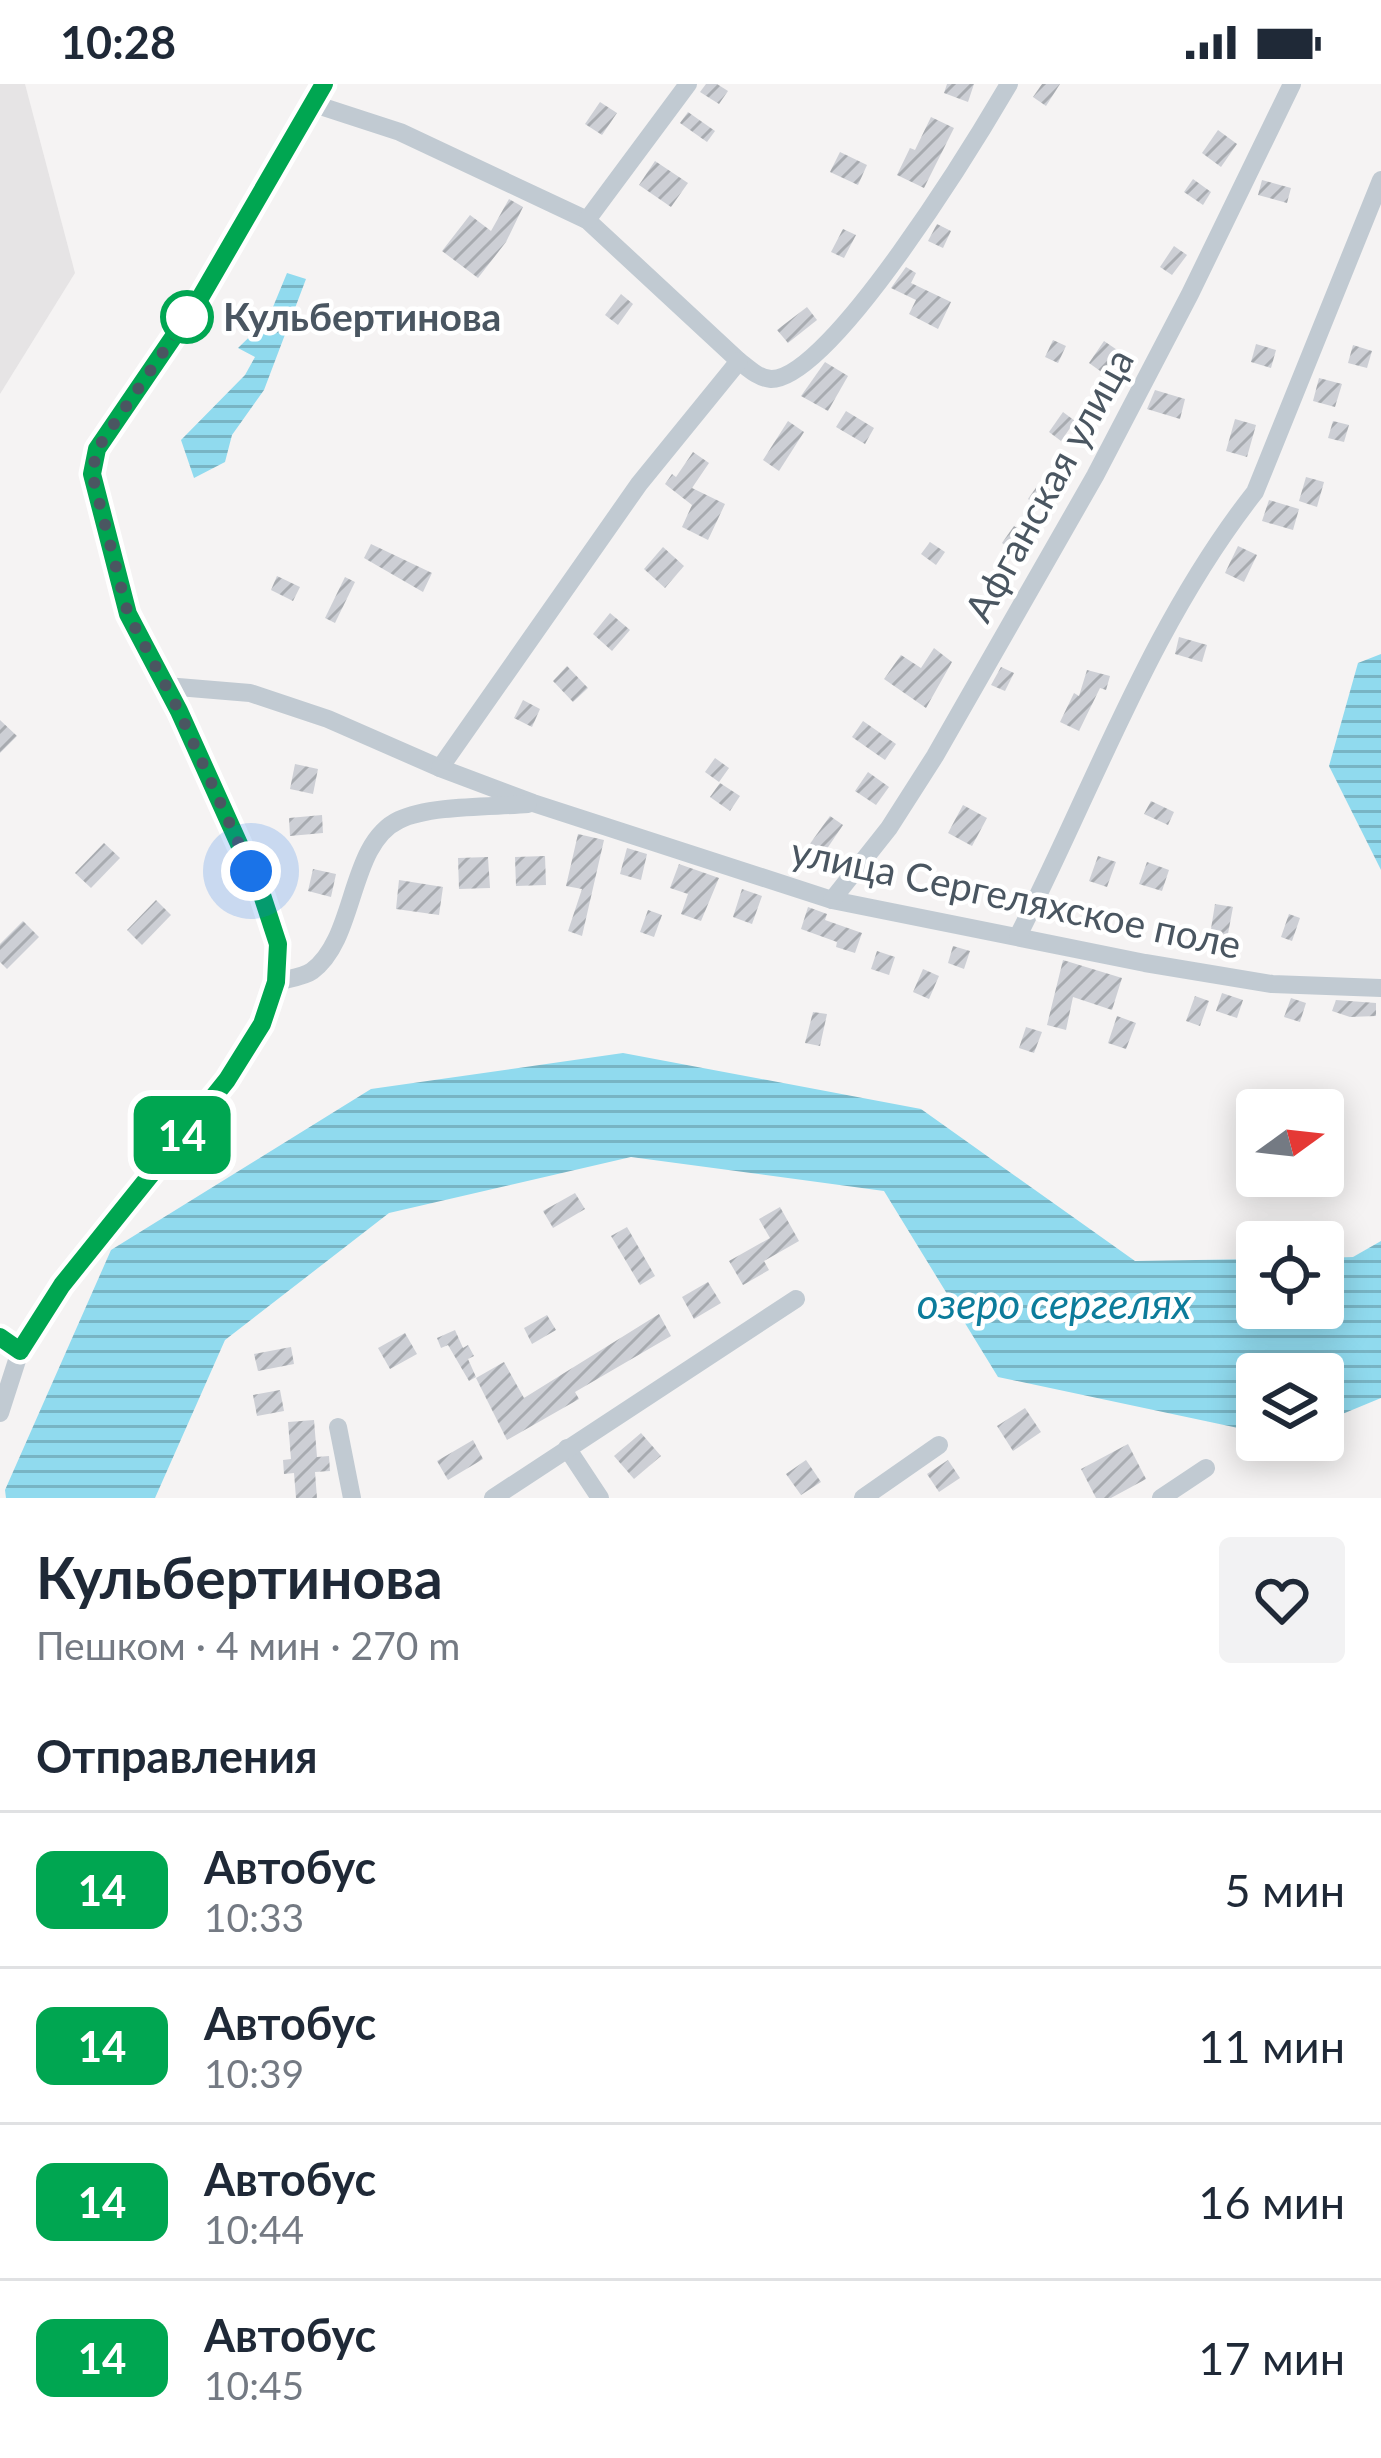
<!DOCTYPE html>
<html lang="ru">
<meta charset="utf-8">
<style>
:root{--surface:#fff;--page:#f2f2f3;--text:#1f2937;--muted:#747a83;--line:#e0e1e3}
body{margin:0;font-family:Lato,sans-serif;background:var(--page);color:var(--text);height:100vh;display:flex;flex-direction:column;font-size:45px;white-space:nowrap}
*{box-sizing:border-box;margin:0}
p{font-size:39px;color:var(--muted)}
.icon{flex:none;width:66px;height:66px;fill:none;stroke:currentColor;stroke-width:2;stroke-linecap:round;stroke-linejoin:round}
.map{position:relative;height:1414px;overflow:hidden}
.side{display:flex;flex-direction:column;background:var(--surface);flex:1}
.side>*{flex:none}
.badge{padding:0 24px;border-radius:18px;font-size:42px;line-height:78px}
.needle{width:78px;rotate:75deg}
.controls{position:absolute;left:1236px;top:1005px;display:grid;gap:24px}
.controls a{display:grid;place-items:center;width:108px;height:108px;border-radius:12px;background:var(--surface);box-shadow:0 6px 30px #0003;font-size:60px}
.you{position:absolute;width:60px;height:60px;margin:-30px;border:9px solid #fff;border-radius:50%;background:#1a73e8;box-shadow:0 0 0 18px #1a73e833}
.map>.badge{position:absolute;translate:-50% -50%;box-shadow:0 0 0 6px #fff}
h2{padding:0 36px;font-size:45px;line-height:108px}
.round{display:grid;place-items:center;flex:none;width:126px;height:126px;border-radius:12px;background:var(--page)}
.summary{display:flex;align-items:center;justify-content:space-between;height:204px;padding:0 36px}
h1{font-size:57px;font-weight:700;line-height:90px}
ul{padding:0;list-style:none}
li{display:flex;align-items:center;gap:36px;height:156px;padding:0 36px;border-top:3px solid var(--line)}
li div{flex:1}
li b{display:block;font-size:45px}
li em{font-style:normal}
li .badge{min-width:132px;font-weight:700;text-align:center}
.status{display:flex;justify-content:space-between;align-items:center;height:84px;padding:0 60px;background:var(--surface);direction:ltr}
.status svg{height:33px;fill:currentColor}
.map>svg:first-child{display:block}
.education{fill:#e6e4e5}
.water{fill:url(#water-rules)}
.building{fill:url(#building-hatch)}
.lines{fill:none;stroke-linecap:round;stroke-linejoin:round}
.minor{stroke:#c1cad2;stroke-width:18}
.line-casing{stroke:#fff;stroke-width:27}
.line{stroke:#00a651;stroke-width:18}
.walk{stroke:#4a5661;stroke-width:12;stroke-dasharray:0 21.6}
.stop-dot{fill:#fff;stroke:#00a651;stroke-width:6}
.labels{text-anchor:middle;stroke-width:9;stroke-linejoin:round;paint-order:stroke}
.stop-label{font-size:39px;font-weight:bold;fill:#4a5661;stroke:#fff;text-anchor:start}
.street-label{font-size:39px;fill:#4a5661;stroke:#fff}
.water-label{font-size:42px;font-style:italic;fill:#0c7c9b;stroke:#fff}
</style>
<div class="status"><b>10:28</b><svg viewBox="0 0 49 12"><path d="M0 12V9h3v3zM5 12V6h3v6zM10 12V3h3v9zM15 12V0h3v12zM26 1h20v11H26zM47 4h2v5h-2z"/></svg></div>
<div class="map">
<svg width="1381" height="1414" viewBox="0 0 1381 1414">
<defs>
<pattern id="water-rules" width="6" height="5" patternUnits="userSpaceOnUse" patternTransform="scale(3)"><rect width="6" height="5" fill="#90daee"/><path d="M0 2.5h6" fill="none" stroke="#78b4c4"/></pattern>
<pattern id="building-hatch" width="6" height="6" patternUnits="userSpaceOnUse" patternTransform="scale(3)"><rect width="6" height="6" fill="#cdcfd5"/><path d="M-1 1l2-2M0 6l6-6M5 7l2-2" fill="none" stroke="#a8abb0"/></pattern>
</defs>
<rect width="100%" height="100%" fill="#f5f3f3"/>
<!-- education -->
<path class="education" d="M0,0h25l50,189 -75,121z"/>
<!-- water -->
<g class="water">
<path d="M287,189l19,6 -42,111 -32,45 -7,27 -31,16 -13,-38 64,-65 10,-18 -17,-9 30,-29z"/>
<path d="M1381,570v216l-52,-104 29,-103z"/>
<path d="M623,969l298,56 214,152 122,-2v49h66v-50l30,-1 28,-16v157l-58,24v-48h-66v58l-259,-55 -114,-186 -253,-34 -242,56 -164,127 -70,158h-149l-1,-8 106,-240 260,-161z"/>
</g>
<!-- building -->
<g class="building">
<path d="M706,0h11l11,7 -9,13 -19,-12z"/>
<path d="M947,0h27l-6,18 -24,-9z"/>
<path d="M1042,0h18l-14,22 -13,-9z"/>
<path d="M600,18l17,11 -15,22 -17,-11z"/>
<path d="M688,28l27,19 -8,11 -27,-19z"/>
<path d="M931,33l23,11 -30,60 -27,-13 13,-27 5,2z"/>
<path d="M1218,46l19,14 -16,23 -19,-14z"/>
<path d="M840,68l27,13 -9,20 -28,-13z"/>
<path d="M655,77l33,22 -17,24 -32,-22z"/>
<path d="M1193,95l18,13 -8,13 -19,-13z"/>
<path d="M1262,96l29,8 -4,15 -29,-8z"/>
<path d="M509,115l14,8 -17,35 -28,36 -36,-27 28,-36 21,16z"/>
<path d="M937,140l14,7 -8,17 -15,-7z"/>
<path d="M843,145l13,6 -12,23 -13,-6z"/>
<path d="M1174,162l13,9 -15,20 -12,-8z"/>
<path d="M906,183l10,6 -5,10 40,19 -13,27 -29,-15 7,-14 -25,-12z"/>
<path d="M621,210l12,10 -15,21 -13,-10z"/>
<path d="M807,223l10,13 -29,23 -11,-13z"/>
<path d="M1053,256l13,6 -8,17 -13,-6z"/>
<path d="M1104,257l22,15 -16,22 -21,-15z"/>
<path d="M1256,260l20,6 -5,18 -20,-6z"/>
<path d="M1353,261l19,6 -5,17 -19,-5z"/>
<path d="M825,278l23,14 -20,35 -27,-15z"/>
<path d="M1319,294l23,6 -7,23 -22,-6z"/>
<path d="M1155,306l30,9 -5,20 -33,-10z"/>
<path d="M846,327l28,17 -9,16 -29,-17z"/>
<path d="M1063,328l12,9 -14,20 -12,-9z"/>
<path d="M1235,335l21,6 -9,32 -21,-6z"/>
<path d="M788,337l16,11 -25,39 -16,-11z"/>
<path d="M1333,337l16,4 -5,17 -16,-4z"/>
<path d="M693,368l16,11 -17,25 33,16 -17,36 -26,-13 10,-22 -27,-21 7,-10 4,3z"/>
<path d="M1306,393l18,5 -7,25 -18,-6z"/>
<path d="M1040,398l16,10 -13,18 -15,-11z"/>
<path d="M1269,416l30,9 -6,21 -31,-9z"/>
<path d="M1014,442l21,15 -12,17 -21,-15z"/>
<path d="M930,458l15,10 -9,13 -15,-11z"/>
<path d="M371,460l61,29 -9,19 -59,-34z"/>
<path d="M1238,462l19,9 -13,27 -19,-9z"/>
<path d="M663,463l21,19 -19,22 -21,-19z"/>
<path d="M277,492l23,11 -7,14 -22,-11z"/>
<path d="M345,493l10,5 -20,41 -10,-5z"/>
<path d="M610,529l20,17 -18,21 -19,-17z"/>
<path d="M1179,553l28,8 -5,17 -27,-8z"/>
<path d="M934,564l18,14 -26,46 -42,-29 17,-24 20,13z"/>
<path d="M567,582l21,22 -15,14 -20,-21z"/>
<path d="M1001,583l13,6 -9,18 -14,-6z"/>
<path d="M1087,586l23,6 -4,14 -6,-2 -21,43 -19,-9 14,-29 5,3z"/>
<path d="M523,616l17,9 -8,18 -18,-9z"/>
<path d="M0,636l17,16 -17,17z"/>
<path d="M863,637l33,23 -11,16 -33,-23z"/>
<path d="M715,674l14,10 -10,14 -14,-10z"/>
<path d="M295,680l23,5 -5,25 -23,-5z"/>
<path d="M868,688l21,15 -13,18 -21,-14z"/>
<path d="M720,699l20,13 -10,15 -20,-14z"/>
<path d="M1151,717l23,11 -6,13 -24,-11z"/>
<path d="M963,721l24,13 -15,28 -24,-13z"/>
<path d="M322,731l1,18 -33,3 -1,-18z"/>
<path d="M830,732l13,9 -25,37 -14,-10z"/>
<path d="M578,750l26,6 -22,96 -14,-5 14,-42 -16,-3z"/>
<path d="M104,759l16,15 -29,30 -16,-15z"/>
<path d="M627,764l20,6 -6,26 -21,-6z"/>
<path d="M545,772l1,29 -30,1 -1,-29z"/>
<path d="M1098,772l18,6 -9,25 -18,-6z"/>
<path d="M488,773l2,31 -31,1 -1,-31z"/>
<path d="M1147,778l22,8 -7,21 -23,-7z"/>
<path d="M679,780l40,14 -18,43 -20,-7 7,-20 -18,-6z"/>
<path d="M313,785l23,5 -5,23 -23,-6z"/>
<path d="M399,796l44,7 -4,28 -43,-6z"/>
<path d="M742,805l20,7 -10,28 -19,-7z"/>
<path d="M156,816l15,15 -29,30 -15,-15z"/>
<path d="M1215,820l18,3 -6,32 -17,-4z"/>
<path d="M808,823l19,7 -2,6 37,13 -7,20 -19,-6 1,-5 -36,-13z"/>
<path d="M648,826l14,5 -8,22 -14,-5z"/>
<path d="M1289,830l11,4 -8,23 -11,-4z"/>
<path d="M23,837l16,16 -32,32 -7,-7v-18z"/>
<path d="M953,862l17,5 -6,18 -16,-6z"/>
<path d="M877,867l18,6 -6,18 -18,-6z"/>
<path d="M1063,876l59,18 -10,32 -39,-13 -7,33 -19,-5z"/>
<path d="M923,885l16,7 -10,23 -16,-7z"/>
<path d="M1222,909l21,7 -6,18 -21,-7z"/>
<path d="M1195,912l14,5 -9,25 -14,-5z"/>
<path d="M1291,914l15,5 -6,19 -16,-5z"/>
<path d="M1336,916l40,3v13l-26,1 -18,-6z"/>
<path d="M813,928l14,2 -7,32 -15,-3z"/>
<path d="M1117,932l19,7 -10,26 -18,-6z"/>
<path d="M1026,943l16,5 -8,21 -15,-5z"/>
<path d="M575,1109l10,16 -32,19 -10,-17z"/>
<path d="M780,1123l19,34 -35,20 5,9 -26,15 -14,-24 41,-23 -11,-19z"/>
<path d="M627,1143l28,49 -15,9 -29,-49z"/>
<path d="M708,1198l13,21 -27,16 -12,-22z"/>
<path d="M659,1230l12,22 -96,56 4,7 -72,41 -31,-62 28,-16 20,36z"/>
<path d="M547,1231l9,15 -24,14 -8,-16z"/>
<path d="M455,1246l8,18 5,-3 6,11 -6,3 8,18 -7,4 -21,-36 -7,3 -4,-10z"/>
<path d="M405,1249l12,21 -27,15 -12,-21z"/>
<path d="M291,1263l3,17 -36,7 -4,-17z"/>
<path d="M280,1306l4,21 -27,5 -4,-21z"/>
<path d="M1025,1324l16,24 -28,19 -16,-25z"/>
<path d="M314,1336l3,37 12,-1 1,15 -15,1 2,26h-21l-2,-25 -10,1 -1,-14 8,-1 -3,-37z"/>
<path d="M641,1349l20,23 -27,23 -20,-23z"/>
<path d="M473,1356l10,19 -35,21 -11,-19z"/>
<path d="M1128,1360l18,35 -35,19h-15l-15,-29z"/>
<path d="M806,1376l15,22 -20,13 -15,-21z"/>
<path d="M948,1376l12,18 -21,14 -12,-18z"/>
</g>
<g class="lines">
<!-- minor -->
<g class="minor">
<path d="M314,20l86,28 187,88 152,141c9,7 19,17 32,18 60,1 207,-242 238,-295"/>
<path d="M587,136l101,-136"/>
<path d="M166,602l84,7 78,26 112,49 199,-284 100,-123"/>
<path d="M440,684l93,35 299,97 313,63 127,21 109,4"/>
<path d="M832,816l57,-72 46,-72 160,-280 95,-182 102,-210"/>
<path d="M1018,852c76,-149 133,-312 237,-444l126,-312"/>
<path d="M276,898c10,-3 28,-5 36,-11 45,-33 36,-127 87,-151 31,-15 94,-13 129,-16"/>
<path d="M0,1329l20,-62 42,-66 165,-205 36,-55 13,-43 2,-38 -16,-49 -83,-184 -51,-97 -36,-140 5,-25 103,-151 124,-214"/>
<path d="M338,1343l14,71"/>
<path d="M567,1364l33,50"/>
<path d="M493,1414l303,-199"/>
<path d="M863,1414l76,-53"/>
<path d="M1161,1414l45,-30"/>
</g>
</g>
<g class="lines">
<defs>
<path id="line" d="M0,1253l20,14 42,-66 165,-205 35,-56 14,-42 2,-38 -16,-49 -83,-184 -51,-97 -36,-140 5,-25 103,-151 124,-214"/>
</defs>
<!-- line casing -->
<use href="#line" class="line-casing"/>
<!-- line -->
<use href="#line" class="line"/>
<!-- walk -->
<path class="walk" d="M187,233l-90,132 -5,25 36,140 51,97 72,160"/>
</g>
<!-- markers -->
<circle class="stop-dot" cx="187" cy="233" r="24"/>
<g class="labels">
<!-- stop labels -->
<g class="stop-label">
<text x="223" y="247">Кульбертинова</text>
</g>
<!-- street labels -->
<g class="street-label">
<text transform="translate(1049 401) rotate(-61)" y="14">Афганская улица</text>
<text transform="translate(1016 814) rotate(12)" y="14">улица Сергеляхское поле</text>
</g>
<!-- water labels -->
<g class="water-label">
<text x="1054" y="1235">озеро сергелях</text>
</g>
</g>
</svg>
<div class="controls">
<a><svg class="needle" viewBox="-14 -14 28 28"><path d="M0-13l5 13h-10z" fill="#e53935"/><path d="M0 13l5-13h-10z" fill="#747a83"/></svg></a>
<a><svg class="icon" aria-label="locate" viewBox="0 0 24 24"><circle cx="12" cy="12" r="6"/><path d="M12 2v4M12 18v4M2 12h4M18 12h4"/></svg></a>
<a><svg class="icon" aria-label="layers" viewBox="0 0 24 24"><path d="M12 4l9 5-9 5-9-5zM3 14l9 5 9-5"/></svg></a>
</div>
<div class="you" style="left:251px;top:787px"></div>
<b class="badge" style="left:182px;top:1051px;background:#00a651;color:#fff">14</b>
</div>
<section class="side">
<div class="summary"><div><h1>Кульбертинова</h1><p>Пешком · 4 мин · 270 m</p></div><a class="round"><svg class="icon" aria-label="heart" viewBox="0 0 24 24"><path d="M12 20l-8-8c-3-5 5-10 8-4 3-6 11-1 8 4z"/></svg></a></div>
<h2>Отправления</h2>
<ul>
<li><span class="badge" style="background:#00a651;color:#fff">14</span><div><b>Автобус</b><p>10:33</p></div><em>5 мин</em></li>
<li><span class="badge" style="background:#00a651;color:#fff">14</span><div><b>Автобус</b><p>10:39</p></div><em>11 мин</em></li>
<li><span class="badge" style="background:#00a651;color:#fff">14</span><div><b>Автобус</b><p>10:44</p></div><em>16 мин</em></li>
<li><span class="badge" style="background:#00a651;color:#fff">14</span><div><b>Автобус</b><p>10:45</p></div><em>17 мин</em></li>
</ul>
</section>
